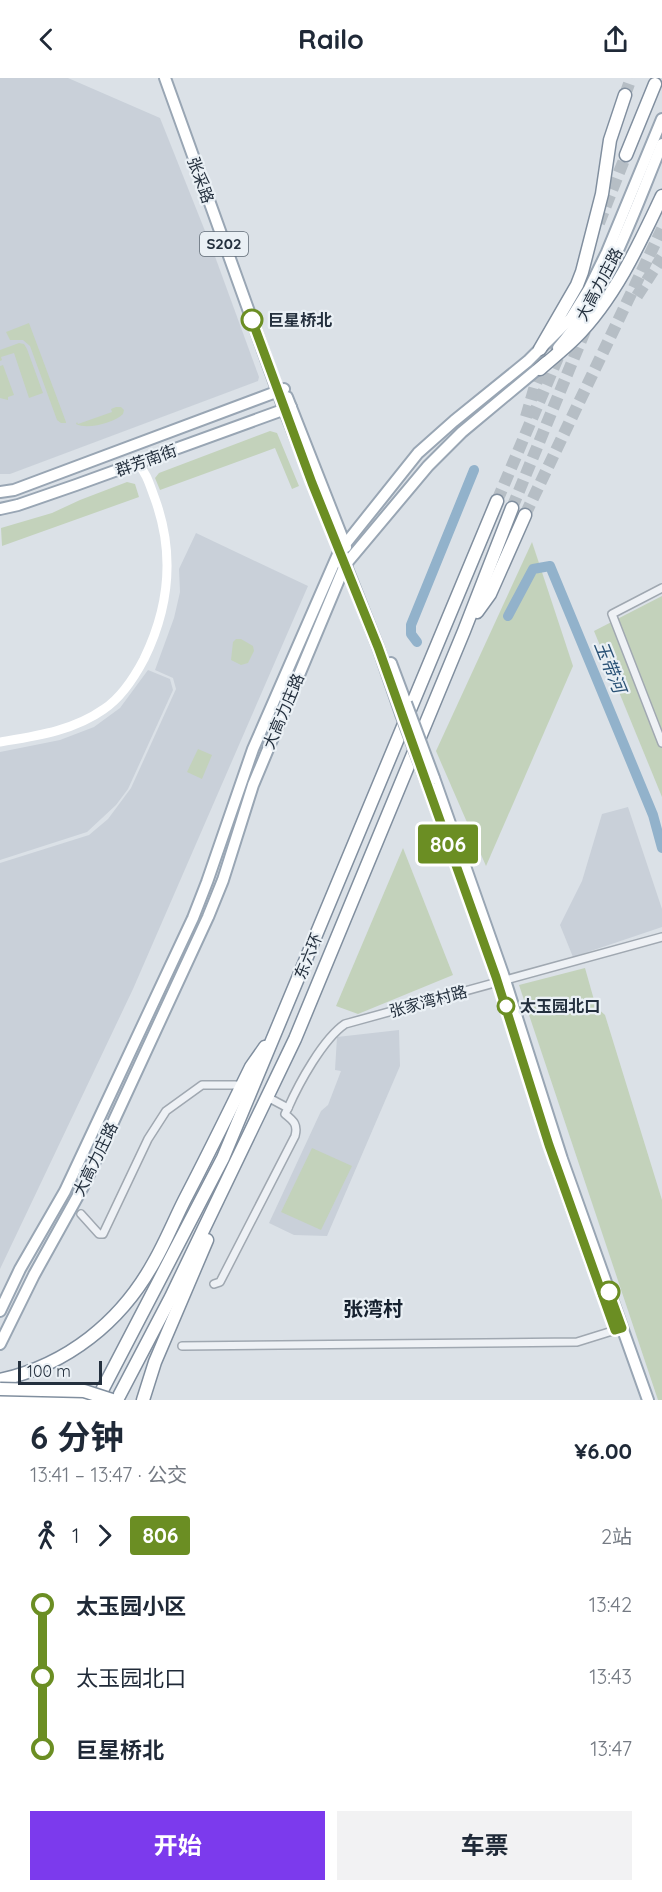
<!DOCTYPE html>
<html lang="zh">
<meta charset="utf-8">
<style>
:root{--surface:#fff;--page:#f2f2f3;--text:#1f2937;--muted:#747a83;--accent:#7c3aed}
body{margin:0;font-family:Quicksand,"Noto Sans SC",sans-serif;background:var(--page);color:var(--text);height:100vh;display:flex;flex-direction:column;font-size:22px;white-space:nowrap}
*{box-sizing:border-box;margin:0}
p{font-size:20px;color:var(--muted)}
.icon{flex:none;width:33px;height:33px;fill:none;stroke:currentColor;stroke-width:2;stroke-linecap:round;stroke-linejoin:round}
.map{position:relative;height:1322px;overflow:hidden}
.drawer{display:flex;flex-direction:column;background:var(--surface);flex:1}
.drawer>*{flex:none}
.badge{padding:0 12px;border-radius:4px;font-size:21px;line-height:39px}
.scale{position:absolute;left:18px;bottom:15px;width:84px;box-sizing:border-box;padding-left:6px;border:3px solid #24303e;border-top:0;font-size:16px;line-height:21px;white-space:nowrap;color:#24303e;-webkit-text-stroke:4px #eaf0f5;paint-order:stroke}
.map>.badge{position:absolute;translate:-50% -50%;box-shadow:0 0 0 3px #fff}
.legs{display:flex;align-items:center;gap:9px;height:66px;padding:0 30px;font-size:20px}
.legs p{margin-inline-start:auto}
.headline{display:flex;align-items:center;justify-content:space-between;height:102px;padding:0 30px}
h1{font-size:33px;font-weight:700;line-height:45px}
.action{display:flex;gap:12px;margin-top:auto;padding:12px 30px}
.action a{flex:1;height:69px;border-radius:0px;background:var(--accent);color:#fff;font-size:24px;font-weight:700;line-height:69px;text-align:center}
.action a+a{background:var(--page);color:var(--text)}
ul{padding:0 30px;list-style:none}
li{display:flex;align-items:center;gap:21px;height:72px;font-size:22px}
li i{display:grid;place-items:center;width:9px;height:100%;margin:0 8px;background:currentColor}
li i::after{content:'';width:15px;height:15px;margin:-8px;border:4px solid;border-radius:50%;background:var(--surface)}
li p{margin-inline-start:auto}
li:first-child i{background:linear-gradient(#0000 50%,currentColor 0)}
li:last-child i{background:linear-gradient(currentColor 50%,#0000 0)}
header{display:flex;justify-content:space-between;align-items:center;height:78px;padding:0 30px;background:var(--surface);font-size:27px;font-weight:700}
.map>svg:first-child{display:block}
.built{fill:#c9d0d9}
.green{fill:#c3d2bb}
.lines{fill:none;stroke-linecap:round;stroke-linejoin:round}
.river{stroke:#92b2cb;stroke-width:10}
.highway-tunnel{stroke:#b6bec5;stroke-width:12;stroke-dasharray:12 6;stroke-linecap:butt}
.street-casing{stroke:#a0a8b1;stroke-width:10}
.primary-casing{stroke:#99a6b4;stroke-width:14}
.highway-casing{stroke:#818f9f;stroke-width:15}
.street{stroke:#eef1f5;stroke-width:7}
.secondary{stroke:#fff;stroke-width:9}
.primary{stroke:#fff;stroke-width:10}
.highway{stroke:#fff;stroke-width:12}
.primary-bridge-casing{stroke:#99a6b4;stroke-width:14;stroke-linecap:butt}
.highway-bridge-casing{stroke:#818f9f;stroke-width:15;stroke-linecap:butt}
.primary-bridge{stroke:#fff;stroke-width:10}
.highway-bridge{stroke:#fff;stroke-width:12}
.line-1-casing{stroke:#fff;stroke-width:14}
.line-1{stroke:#6b8e23;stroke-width:9}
.stop-1-dot{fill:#fff;stroke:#6b8e23;stroke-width:3}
.labels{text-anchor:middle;stroke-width:4.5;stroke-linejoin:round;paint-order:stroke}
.shield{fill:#eaf0f5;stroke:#5f6a75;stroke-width:1.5}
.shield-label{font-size:15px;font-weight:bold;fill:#24303e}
.street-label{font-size:16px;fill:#24303e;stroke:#eaf0f5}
.stop-label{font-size:16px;font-weight:bold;fill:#24303e;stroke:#eaf0f5;text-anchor:start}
.water-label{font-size:18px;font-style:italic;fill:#2a5276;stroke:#eaf0f5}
.quarter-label{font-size:20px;font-weight:bold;fill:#16212f;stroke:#eaf0f5}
</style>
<header><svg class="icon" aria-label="back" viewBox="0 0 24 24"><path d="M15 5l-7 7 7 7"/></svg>Railo<svg class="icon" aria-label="share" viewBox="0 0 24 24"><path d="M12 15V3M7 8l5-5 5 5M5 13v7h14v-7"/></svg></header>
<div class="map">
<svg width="662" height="1322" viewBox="0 0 662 1322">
<rect width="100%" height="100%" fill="#dbe1e7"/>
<!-- built -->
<g class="built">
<path d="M0,0h68l92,40 53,133 46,126 -1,4 -248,93h-10z"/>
<path d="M196,455l112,53 -175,403 -133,280v-406l89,-28 19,-16 23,-31 45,-99 -3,-11 -18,-8 19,-52 6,-26 -1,-23z"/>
<path d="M148,592l22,9 3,11 -45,99 -12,16 -29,27 -87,28v-108l60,-12 34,-13 26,-19z"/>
<path d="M628,729l34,102v18l-89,30 -13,-32 22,-44 20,-67z"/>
<path d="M399,952l1,36 -73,170 -33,-1 -25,-12 52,-112 7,-6 13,-34 -6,-1 2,-33z"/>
</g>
<!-- green -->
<g class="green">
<path d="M29,245l37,99v1h-5l-4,-3 -27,-74 -7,-6h-13l-4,-8z"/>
<path d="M19,265l5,1 3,5 16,44 -14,5 -15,-45 -13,4 1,3 -2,1v-11z"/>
<path d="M3,287l11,30 -6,2v3l-8,-2v-32z"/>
<path d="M116,329h5l3,3 -1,4c-9,9 -36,16 -47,10l1,-2 1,2 34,-12 -1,-3z"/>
<path d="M270,353l7,2 22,53 -7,3 -17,-41 -115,42 -5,-12 4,-5z"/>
<path d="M127,404l8,2 4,13 -137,49 -1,-18 51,-15 28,-13z"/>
<path d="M532,464l41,124 -87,200 -50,-115z"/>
<path d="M662,518v201l-68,-166z"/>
<path d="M236,561h5l12,7 1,5 -6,12 -7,2 -10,-5 2,-18z"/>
<path d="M198,671l14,6 -10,24 -15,-7z"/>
<path d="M403,770l50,127 -95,39 -22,-8z"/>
<path d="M585,890l11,39 9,8 57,185v200h-4l-139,-415z"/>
<path d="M312,1070l40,18 -31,64 -40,-18z"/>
</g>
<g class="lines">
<!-- river -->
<g class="river">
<path d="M508,538l25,-47 17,-3 103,249 9,33"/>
<path d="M417,564l-6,-8v-9l63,-155"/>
</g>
<!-- highway-tunnel -->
<g class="highway-tunnel">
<path d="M625,17l6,-17"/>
<path d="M599,145l27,-68"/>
<path d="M637,218l25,-39"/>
<path d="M526,339l9,-31 21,-54"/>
<path d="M497,423l65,-153"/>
<path d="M512,430l75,-182"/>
<path d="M525,437l137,-286"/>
</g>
<defs>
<g id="street">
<path d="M662,510l-50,26 50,129"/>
<path d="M271,1021l17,9c11,-25 35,-69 57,-84l317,-87"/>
<path d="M81,1136l18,20h4l45,-95 18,-28 36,-26h34"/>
<path d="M214,1206l6,-2 75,-146c3,-11 -1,-15 -10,-22l3,-6"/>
<path d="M182,1268l395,-4 45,-14"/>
</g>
<g id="primary">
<path d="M165,0l119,331 94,238 23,67"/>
<path d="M558,270c50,-58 75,-134 104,-204"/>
<path d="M287,319l59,150"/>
<path d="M0,414l14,-2 270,-101"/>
<path d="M0,431l18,-4 58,-20 215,-78"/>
<path d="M391,585l15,40"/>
<path d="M434,700l69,196 59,185 86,241"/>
<path d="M428,708l55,152"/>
<path d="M556,1086l36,101"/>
<path d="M0,1233l20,-42 45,-78 128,-273 14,-36 46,-133 86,-197 79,-99 36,-32 74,-60 43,-43 18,-29 18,-37 55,-133"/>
<path d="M0,1266l34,-69 51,-92 123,-266 15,-37 30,-95 92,-220 83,-99 34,-34 84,-70"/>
</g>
<g id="highway">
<path d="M626,77l29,-71"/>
<path d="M540,271l37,-64 5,-13 20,-78 8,-54 15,-45"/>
<path d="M540,291c11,-10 24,-20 35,-31 39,-39 64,-93 87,-142"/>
<path d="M477,534l13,-18 35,-79"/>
<path d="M0,1302c67,-15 121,-58 154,-118 11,-19 20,-41 30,-61 23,-44 45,-89 67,-134l14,-20"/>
<path d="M0,1319l61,1 26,2"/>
<path d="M97,1322l126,-242 274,-657"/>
<path d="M117,1322l54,-103 124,-258 169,-408 48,-123"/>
<path d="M143,1322l12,-38 52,-122"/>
</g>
</defs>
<!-- street casing -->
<use href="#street" class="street-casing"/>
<!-- primary casing -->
<use href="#primary" class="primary-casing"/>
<!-- highway casing -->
<use href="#highway" class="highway-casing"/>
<!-- street -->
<use href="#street" class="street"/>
<!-- secondary -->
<path class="secondary" d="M0,664c36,-6 73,-11 104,-33 18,-12 30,-31 40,-50 25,-51 31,-105 11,-160 -5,-13 -8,-26 -18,-36"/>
<!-- primary -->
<use href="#primary" class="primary"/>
<!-- highway -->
<use href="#highway" class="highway"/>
<defs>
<g id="primary-bridge">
<path d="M406,625l28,75"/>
<path d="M401,636l27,72"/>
</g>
<path id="highway-bridge" d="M0,1311l84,2 28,9"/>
</defs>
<!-- primary-bridge casing -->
<use href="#primary-bridge" class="primary-bridge-casing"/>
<!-- highway-bridge casing -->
<use href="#highway-bridge" class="highway-bridge-casing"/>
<!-- primary-bridge -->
<use href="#primary-bridge" class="primary-bridge"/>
<!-- highway-bridge -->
<use href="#highway-bridge" class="highway-bridge"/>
</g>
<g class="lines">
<defs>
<path id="line-1" d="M252,242l60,163 66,164 118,330 53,168 66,185 7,-2 -13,-36"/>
</defs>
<!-- line-1 casing -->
<use href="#line-1" class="line-1-casing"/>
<!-- line-1 -->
<use href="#line-1" class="line-1"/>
</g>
<!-- markers -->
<g class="stop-1-dot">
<circle cx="252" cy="242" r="10"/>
<circle cx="506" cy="928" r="8"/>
<circle cx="609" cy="1214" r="10"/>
</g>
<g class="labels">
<!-- shield labels -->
<rect class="shield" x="200" y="154" width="48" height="24" rx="4.5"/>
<g class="shield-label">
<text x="224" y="171">S202</text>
</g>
<!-- street labels -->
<g class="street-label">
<text transform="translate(201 102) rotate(70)" y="6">张采路</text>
<text transform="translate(599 206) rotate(-62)" y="6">大高力庄路</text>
<text transform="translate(146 382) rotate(-20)" y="6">群芳南街</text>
<text transform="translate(283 633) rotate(-67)" y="6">大高力庄路</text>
<text transform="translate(308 878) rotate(-68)" y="6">东六环</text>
<text transform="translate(428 923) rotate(-15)" y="6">张家湾村路</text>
<text transform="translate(95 1081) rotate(-64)" y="6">大高力庄路</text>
</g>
<!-- stop labels -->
<g class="stop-label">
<text x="268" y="248">巨星桥北</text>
<text x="520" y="934">太玉园北口</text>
</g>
<!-- water labels -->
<g class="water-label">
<text transform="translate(610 589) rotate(68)" y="6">玉带河</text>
</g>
<!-- quarter labels -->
<g class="quarter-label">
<text x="373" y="1238">张湾村</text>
</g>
</g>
</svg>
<div class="scale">100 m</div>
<b class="badge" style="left:448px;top:766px;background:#6b8e23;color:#fff">806</b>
</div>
<section class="drawer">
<div class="headline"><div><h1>6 分钟</h1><p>13:41 – 13:47 · 公交</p></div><b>¥6.00</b></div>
<div class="legs"><svg class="icon" aria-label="walk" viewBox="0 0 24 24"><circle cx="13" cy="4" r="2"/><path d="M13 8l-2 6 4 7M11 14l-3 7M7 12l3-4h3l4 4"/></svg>1<svg class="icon" aria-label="forward" viewBox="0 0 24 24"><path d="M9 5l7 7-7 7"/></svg><b class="badge" style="background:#6b8e23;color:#fff">806</b><p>2站</p></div>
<ul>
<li><i style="color:#6b8e23"></i><b>太玉园小区</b><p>13:42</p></li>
<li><i style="color:#6b8e23"></i><span>太玉园北口</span><p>13:43</p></li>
<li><i style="color:#6b8e23"></i><b>巨星桥北</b><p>13:47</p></li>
</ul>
<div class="action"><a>开始</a><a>车票</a></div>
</section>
